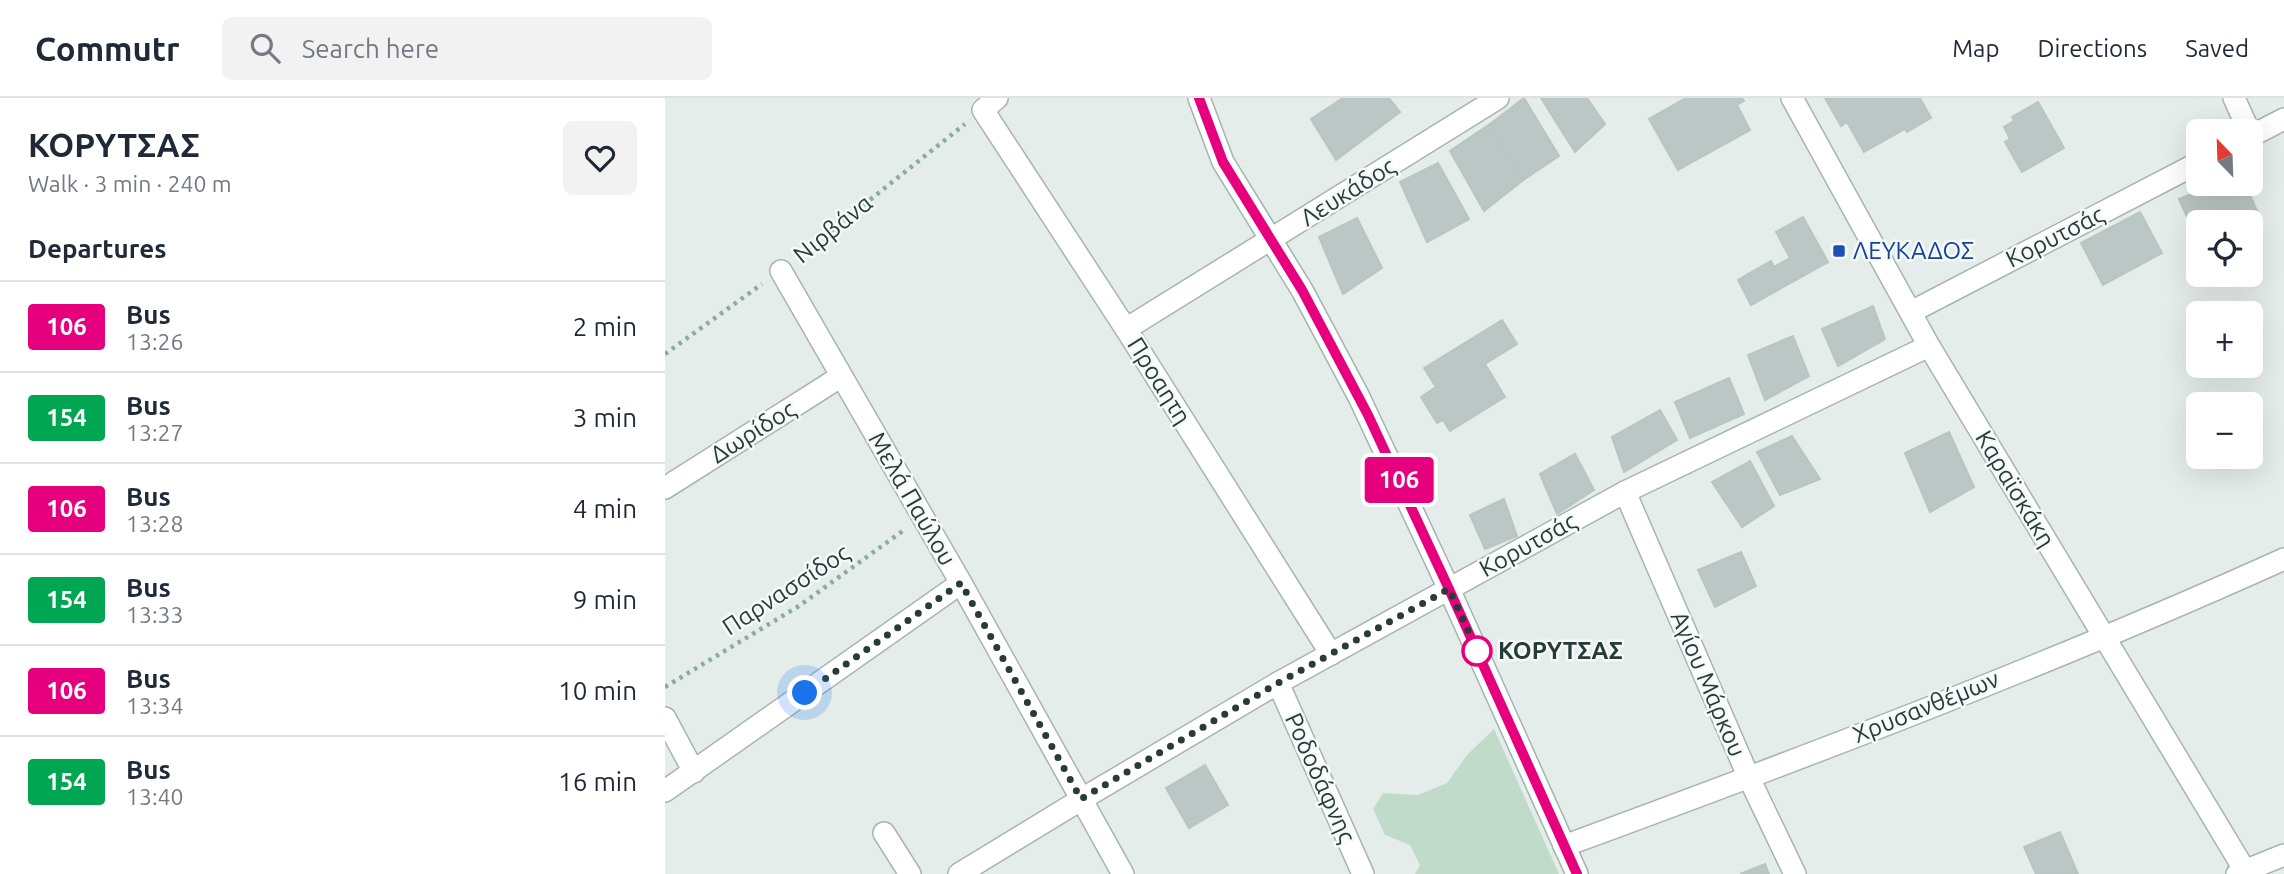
<!DOCTYPE html>
<meta charset="utf-8">
<style>
:root{--surface:#fff;--page:#f2f2f3;--text:#1f2937;--muted:#747a83;--line:#e0e1e3}
body{margin:0;font-family:Ubuntu,sans-serif;background:var(--page);color:var(--text);height:100vh;display:flex;flex-direction:column;font-size:26px;white-space:nowrap}
*{box-sizing:border-box;margin:0}
p{font-size:23px;color:var(--muted)}
.icon{flex:none;width:38px;height:38px;fill:none;stroke:currentColor;stroke-width:2;stroke-linecap:round;stroke-linejoin:round}
.map{position:relative;flex:1;overflow:hidden}
.details{display:flex;flex-direction:column;background:var(--surface);width:665px}
.details>*{flex:none}
.badge{padding:0 14px;border-radius:5px;font-size:24px;line-height:46px}
.needle{width:46px;rotate:337deg}
.fabs{position:absolute;left:1521px;top:21px;display:grid;gap:14px}
.fabs a{display:grid;place-items:center;width:77px;height:77px;border-radius:10px;background:var(--surface);box-shadow:0 7px 28px #0002;font-size:35px}
.you{position:absolute;width:35px;height:35px;margin:-18px;border:5px solid #fff;border-radius:50%;background:#1a73e8;box-shadow:0 0 0 10px #1a73e833}
.map>.badge{position:absolute;translate:-50% -50%;box-shadow:0 0 0 4px #fff}
h2{padding:0 28px;font-size:26px;line-height:63px}
.round{display:grid;place-items:center;flex:none;width:74px;height:74px;border-radius:10px;background:var(--page)}
.headline{display:flex;align-items:center;justify-content:space-between;height:119px;padding:0 28px}
h1{font-size:33px;font-weight:700;line-height:52px}
ul{padding:0;list-style:none}
li{display:flex;align-items:center;gap:21px;height:91px;padding:0 28px;border-top:2px solid var(--line)}
li div{flex:1}
li b{display:block;font-size:26px}
li em{font-style:normal}
li .badge{min-width:77px;font-weight:700;text-align:center}
header{display:flex;align-items:center;gap:42px;box-sizing:border-box;height:98px;padding:0 35px;background:var(--surface);border-bottom:2px solid var(--line)}
header strong{font-size:33px}
nav{display:flex;gap:38px;margin-inline-start:auto;font-size:24px}
.search{width:490px;height:63px;background:var(--page);display:flex;align-items:center;gap:18px;box-sizing:border-box;padding:0 24px;border-radius:10px;color:var(--muted);font-size:26px}
main{display:flex;flex:1;min-height:0}
.map>svg:first-child{display:block}
.green{fill:#c1dbcb}
.building{fill:#bbc7c4;stroke:#b8c5c2;stroke-width:2}
.lines{fill:none;stroke-linecap:round;stroke-linejoin:round}
.street-casing{stroke:#a8b4b1;stroke-width:24}
.secondary-casing{stroke:#a2b4b0;stroke-width:24}
.path{stroke:#8aaca6;stroke-width:4.5;stroke-dasharray:3.5 5;stroke-linecap:butt}
.street{stroke:#fff;stroke-width:21}
.secondary{stroke:#fff;stroke-width:21}
.line-casing{stroke:#fff;stroke-width:16}
.line{stroke:#e6007e;stroke-width:10}
.walk{stroke:#263c39;stroke-width:7;stroke-dasharray:0 12.6}
.transit-dot{fill:#1a4fb4;stroke:#f5f9f8;stroke-width:2.5}
.stop-dot{fill:#fff;stroke:#e6007e;stroke-width:3.5}
.labels{text-anchor:middle;stroke-width:5;stroke-linejoin:round;paint-order:stroke}
.street-label{font-size:24px;fill:#263c39;stroke:#f5f9f8}
.transit-label{font-size:24px;fill:#164399;stroke:#f5f9f8;text-anchor:start}
.stop-label{font-size:24px;font-weight:bold;fill:#263c39;stroke:#f5f9f8;text-anchor:start}
</style>
<header>
<strong>Commutr</strong>
<div class="search"><svg class="icon" aria-label="search" viewBox="0 0 24 24"><circle cx="10" cy="10" r="6"/><path d="M15 15l6 6"/></svg>Search here</div>
<nav><a>Map</a><a>Directions</a><a>Saved</a></nav>
</header>
<main>
<section class="details">
<div class="headline"><div><h1>ΚΟΡΥΤΣΑΣ</h1><p>Walk · 3 min · 240 m</p></div><a class="round"><svg class="icon" aria-label="heart" viewBox="0 0 24 24"><path d="M12 20l-8-8c-3-5 5-10 8-4 3-6 11-1 8 4z"/></svg></a></div>
<h2>Departures</h2>
<ul>
<li><span class="badge" style="background:#e6007e;color:#fff">106</span><div><b>Bus</b><p>13:26</p></div><em>2 min</em></li>
<li><span class="badge" style="background:#00a651;color:#fff">154</span><div><b>Bus</b><p>13:27</p></div><em>3 min</em></li>
<li><span class="badge" style="background:#e6007e;color:#fff">106</span><div><b>Bus</b><p>13:28</p></div><em>4 min</em></li>
<li><span class="badge" style="background:#00a651;color:#fff">154</span><div><b>Bus</b><p>13:33</p></div><em>9 min</em></li>
<li><span class="badge" style="background:#e6007e;color:#fff">106</span><div><b>Bus</b><p>13:34</p></div><em>10 min</em></li>
<li><span class="badge" style="background:#00a651;color:#fff">154</span><div><b>Bus</b><p>13:40</p></div><em>16 min</em></li>
</ul>
</section>
<div class="map">
<svg width="1619" height="776" viewBox="0 0 1619 776">
<rect width="100%" height="100%" fill="#e5edea"/>
<!-- green -->
<path class="green" d="M829,631l65,145h-144l5,-9 -10,-20 -25,-10 -12,-26 10,-16 35,2 29,-12 20,-28z"/>
<!-- building -->
<g class="building">
<path d="M678,0h46l11,14 -64,48 -25,-41z"/>
<path d="M859,0l35,58 -37,25 -32,-57z"/>
<path d="M876,0h46l18,26 -30,28z"/>
<path d="M1021,0h56l2,3 -7,4 13,25 -72,40 -29,-51z"/>
<path d="M1160,0h95l11,20 -24,14 -2,-3 -41,23 -17,-30 -6,4z"/>
<path d="M1373,4l26,46 -42,24 -17,-30 5,-3 -6,-12 10,-6 -2,-4z"/>
<path d="M825,26l32,57 -38,30 -34,-60z"/>
<path d="M773,65l31,56 -42,23 -27,-60z"/>
<path d="M1549,86h31l13,29 -22,9h-38l-1,17 -18,-40z"/>
<path d="M1475,114l22,41 -59,32 -22,-42z"/>
<path d="M1138,119l25,45 -77,43 -13,-25 33,-19 3,6 16,-9 -14,-26z"/>
<path d="M692,120l25,50 -39,26 -24,-57z"/>
<path d="M1208,208l12,33 -47,27 -16,-37z"/>
<path d="M837,222l15,24 -32,20 20,33 -55,34 -7,-11 -6,3 -16,-26 15,-10 -12,-19z"/>
<path d="M1128,238l16,40 -44,24 -17,-45z"/>
<path d="M1064,280l15,36 -54,24 -15,-36z"/>
<path d="M995,312l17,30 -53,32 -12,-35z"/>
<path d="M1284,334l25,55 -44,25 -25,-59z"/>
<path d="M1127,338l28,43 -40,16 -23,-43z"/>
<path d="M910,356l19,36 -37,24 -17,-40z"/>
<path d="M1085,363l24,45 -32,21 -30,-45z"/>
<path d="M839,401l13,37 -32,13 -15,-34z"/>
<path d="M1076,454l15,34 -41,21 -17,-37z"/>
<path d="M540,667l23,40 -39,23 -23,-40z"/>
<path d="M1395,734l18,42h-42l-12,-27z"/>
<path d="M1100,766l4,10h-29z"/>
</g>
<g class="lines">
<defs>
<g id="street">
<path d="M332,0l-14,12 143,219 205,325"/>
<path d="M1127,0l137,248 318,528"/>
<path d="M1569,0l15,33"/>
<path d="M1586,38l33,-17"/>
<path d="M116,173l180,312 162,291"/>
<path d="M1246,214l287,-149"/>
<path d="M461,231l372,-231"/>
<path d="M0,390l175,-111"/>
<path d="M960,394l124,286 46,96"/>
<path d="M613,585l85,191"/>
<path d="M0,620l29,54"/>
<path d="M0,693l296,-208"/>
<path d="M219,735l26,41"/>
<path d="M899,748c242,-89 485,-181 720,-287"/>
<path d="M294,776l123,-75 196,-116 347,-191 304,-146"/>
<path d="M1572,776l47,-19"/>
</g>
<path id="secondary" d="M534,0l24,64 79,128 57,107 90,192 128,285"/>
</defs>
<!-- street casing -->
<use href="#street" class="street-casing"/>
<!-- secondary casing -->
<use href="#secondary" class="secondary-casing"/>
<!-- path -->
<g class="path">
<path d="M132,160l168,-134"/>
<path d="M0,256l97,-70"/>
<path d="M0,589l134,-81 105,-76"/>
</g>
<!-- street -->
<use href="#street" class="street"/>
<!-- secondary -->
<use href="#secondary" class="secondary"/>
</g>
<g class="lines">
<defs>
<path id="line" d="M534,0l24,64 79,128 66,125 81,174 128,285"/>
</defs>
<!-- line casing -->
<use href="#line" class="line-casing"/>
<!-- line -->
<use href="#line" class="line"/>
<!-- walk -->
<path class="walk" d="M140,595l156,-110 120,216 197,-116 171,-94 32,70 -4,-8"/>
</g>
<!-- markers -->
<rect class="transit-dot" x="1167" y="146" width="14" height="14" rx="3.5"/>
<circle class="stop-dot" cx="812" cy="553" r="14"/>
<g class="labels">
<!-- street labels -->
<g class="street-label">
<text transform="translate(683 94) rotate(-32)" y="8">Λευκάδος</text>
<text transform="translate(168 131) rotate(-39)" y="8">Νιρβάνα</text>
<text transform="translate(1390 139) rotate(-27)" y="8">Κορυτσάς</text>
<text transform="translate(494 283) rotate(58)" y="8">Προαητη</text>
<text transform="translate(88 334) rotate(-32)" y="8">Δωρίδος</text>
<text transform="translate(1350 391) rotate(59)" y="8">Καραϊσκάκη</text>
<text transform="translate(247 401) rotate(60)" y="8">Μελά Παύλου</text>
<text transform="translate(863 447) rotate(-29)" y="8">Κορυτσάς</text>
<text transform="translate(121 492) rotate(-33)" y="8">Παρνασσίδος</text>
<text transform="translate(1043 586) rotate(67)" y="8">Αγίου Μάρκου</text>
<text transform="translate(1261 609) rotate(-22)" y="8">Χρυσανθέμων</text>
<text transform="translate(655 680) rotate(66)" y="8">Ροδοδάφνης</text>
</g>
<!-- transit labels -->
<g class="transit-label">
<text x="1188" y="161">ΛΕΥΚΑΔΟΣ</text>
</g>
<!-- stop labels -->
<g class="stop-label">
<text x="833" y="561">ΚΟΡΥΤΣΑΣ</text>
</g>
</g>
</svg>
<div class="fabs">
<a><svg class="needle" viewBox="-14 -14 28 28"><path d="M0-13l5 13h-10z" fill="#e53935"/><path d="M0 13l5-13h-10z" fill="#747a83"/></svg></a>
<a><svg class="icon" aria-label="locate" viewBox="0 0 24 24"><circle cx="12" cy="12" r="6"/><path d="M12 2v4M12 18v4M2 12h4M18 12h4"/></svg></a>
<a>+</a>
<a>−</a>
</div>
<div class="you" style="left:140px;top:595px"></div>
<b class="badge" style="left:734px;top:382px;background:#e6007e;color:#fff">106</b>
</div>
</main>
